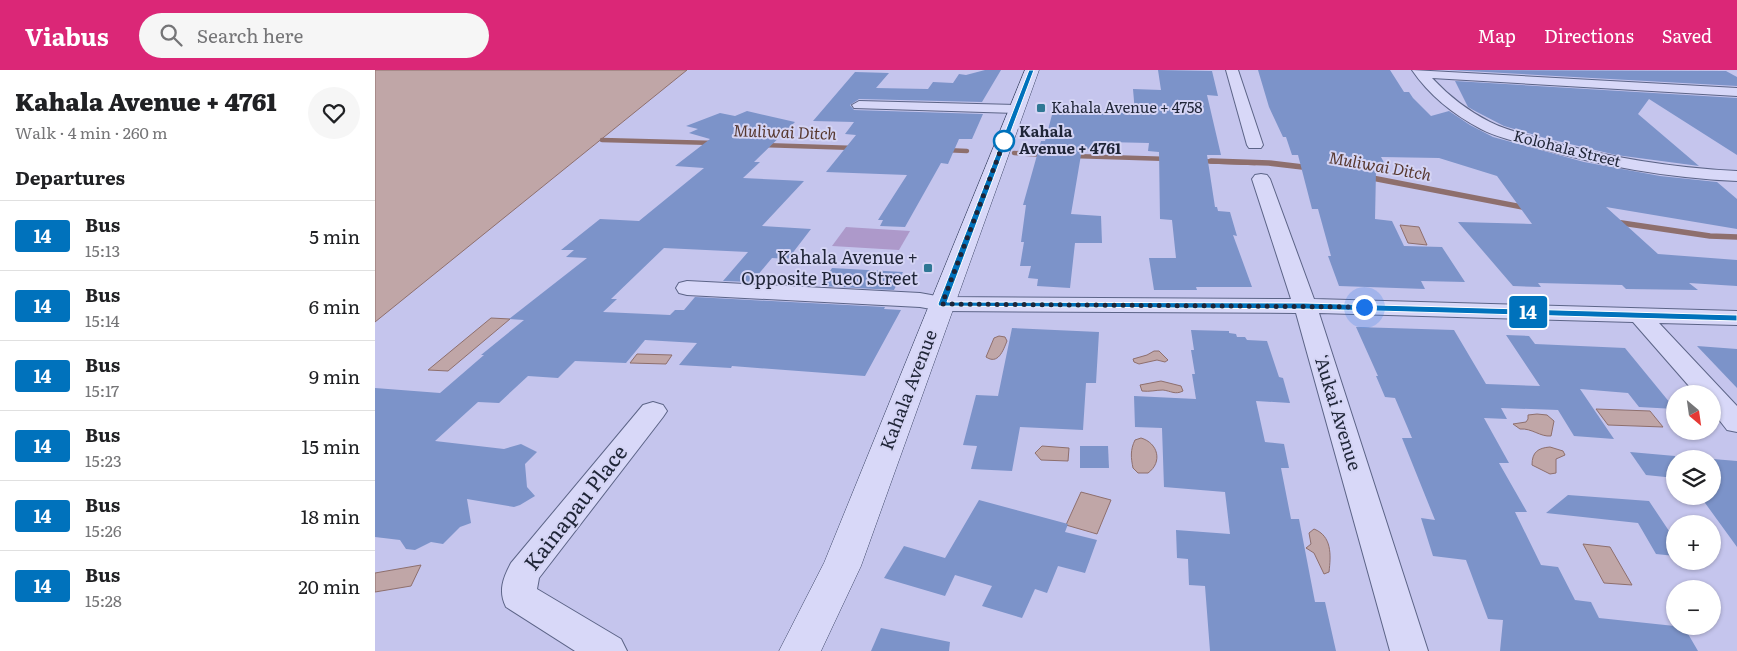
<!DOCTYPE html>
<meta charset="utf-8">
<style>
:root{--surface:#fff;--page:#f6f6f6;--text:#202124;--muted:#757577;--line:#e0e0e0;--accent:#db2777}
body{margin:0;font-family:Literata,serif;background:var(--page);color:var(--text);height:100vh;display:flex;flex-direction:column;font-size:19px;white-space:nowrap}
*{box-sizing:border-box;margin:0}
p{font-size:16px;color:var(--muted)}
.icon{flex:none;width:28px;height:28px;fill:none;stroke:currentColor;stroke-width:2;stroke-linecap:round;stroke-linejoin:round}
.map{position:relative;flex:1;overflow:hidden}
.details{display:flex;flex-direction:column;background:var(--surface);width:375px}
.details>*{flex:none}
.badge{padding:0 10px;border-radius:4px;font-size:18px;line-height:32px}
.needle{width:32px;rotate:151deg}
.controls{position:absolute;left:1291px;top:315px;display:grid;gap:10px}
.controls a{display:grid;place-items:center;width:55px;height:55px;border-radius:50%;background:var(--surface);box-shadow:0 1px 4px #0004;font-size:25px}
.you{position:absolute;width:25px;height:25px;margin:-12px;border:4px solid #fff;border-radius:50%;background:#1a73e8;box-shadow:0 0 0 8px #1a73e833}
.map>.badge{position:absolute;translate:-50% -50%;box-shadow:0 0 0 2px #fff}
h2{padding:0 15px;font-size:19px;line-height:45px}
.round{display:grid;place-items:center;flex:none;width:52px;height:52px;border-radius:26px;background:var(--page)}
.headline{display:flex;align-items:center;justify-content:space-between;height:85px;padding:0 15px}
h1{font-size:24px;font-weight:800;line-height:38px}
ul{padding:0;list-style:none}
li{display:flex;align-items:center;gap:15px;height:70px;padding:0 15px;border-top:1px solid var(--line)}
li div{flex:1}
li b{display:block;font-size:19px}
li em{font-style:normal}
li .badge{min-width:55px;font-weight:700;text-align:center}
header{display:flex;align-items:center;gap:30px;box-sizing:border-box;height:70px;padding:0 25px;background:var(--accent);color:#fff}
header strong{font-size:24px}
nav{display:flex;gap:28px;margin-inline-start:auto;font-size:18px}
.search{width:350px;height:45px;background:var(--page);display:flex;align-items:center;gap:12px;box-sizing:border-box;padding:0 18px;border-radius:28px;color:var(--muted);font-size:19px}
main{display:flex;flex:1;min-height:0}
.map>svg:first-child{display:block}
.green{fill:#ad99ca}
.water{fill:#c0a6a7;stroke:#8e6f6d}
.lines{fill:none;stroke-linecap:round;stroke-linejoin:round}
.stream-far1{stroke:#8e6f6d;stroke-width:4.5}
.stream{stroke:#8e6f6d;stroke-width:5.5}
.building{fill:#7c93c9}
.street-casing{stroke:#5c6487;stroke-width:2}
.secondary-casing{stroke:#3f4869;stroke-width:1}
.street{fill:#d8d8f8;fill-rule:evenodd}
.secondary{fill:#d8d8f8;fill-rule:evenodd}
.line{fill:#0072bc;stroke:#fff}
.walk{stroke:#1f2537;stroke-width:5;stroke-dasharray:0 9}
.poi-dot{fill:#2e7794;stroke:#d4d4f4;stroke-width:2}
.stop-dot{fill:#fff;stroke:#0072bc;stroke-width:2.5}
.labels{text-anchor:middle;stroke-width:4;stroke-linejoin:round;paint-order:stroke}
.far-poi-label{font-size:15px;fill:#1f2537;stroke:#d4d4f4;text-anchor:start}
.far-stop-label{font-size:15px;font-weight:bold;fill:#1f2537;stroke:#d4d4f4;text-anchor:start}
.far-street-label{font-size:15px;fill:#1f2537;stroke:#d4d4f4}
.far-water-label{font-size:16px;font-style:italic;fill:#57382f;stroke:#d4d4f4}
.poi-label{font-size:18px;fill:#1f2537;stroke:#d4d4f4;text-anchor:end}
.street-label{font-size:18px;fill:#1f2537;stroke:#d4d4f4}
.near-street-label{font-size:21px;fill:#1f2537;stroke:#d4d4f4}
</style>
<header>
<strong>Viabus</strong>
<div class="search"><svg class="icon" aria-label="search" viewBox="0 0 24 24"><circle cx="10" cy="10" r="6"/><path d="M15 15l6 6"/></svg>Search here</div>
<nav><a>Map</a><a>Directions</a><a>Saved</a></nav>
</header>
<main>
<section class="details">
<div class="headline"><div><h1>Kahala Avenue + 4761</h1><p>Walk · 4 min · 260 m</p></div><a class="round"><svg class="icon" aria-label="heart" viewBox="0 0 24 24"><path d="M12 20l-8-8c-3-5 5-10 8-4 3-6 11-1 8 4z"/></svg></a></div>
<h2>Departures</h2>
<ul>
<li><span class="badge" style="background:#0072bc;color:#fff">14</span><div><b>Bus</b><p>15:13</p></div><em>5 min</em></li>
<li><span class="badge" style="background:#0072bc;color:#fff">14</span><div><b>Bus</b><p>15:14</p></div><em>6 min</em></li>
<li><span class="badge" style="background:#0072bc;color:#fff">14</span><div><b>Bus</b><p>15:17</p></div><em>9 min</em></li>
<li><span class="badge" style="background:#0072bc;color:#fff">14</span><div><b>Bus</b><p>15:23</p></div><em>15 min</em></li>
<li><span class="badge" style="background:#0072bc;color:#fff">14</span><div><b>Bus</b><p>15:26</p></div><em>18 min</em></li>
<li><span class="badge" style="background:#0072bc;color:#fff">14</span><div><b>Bus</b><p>15:28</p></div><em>20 min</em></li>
</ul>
</section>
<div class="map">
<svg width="1362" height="581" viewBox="0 0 1362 581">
<rect width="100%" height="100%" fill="#c5c5ed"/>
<!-- green -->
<path class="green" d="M471,157l64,4 -11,19 -67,-4z"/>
<!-- water -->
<g class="water">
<path d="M0,0h312l-312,252z"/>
<path d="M1025,155l19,2 8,18 -19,-2z"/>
<path d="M116,248l19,1 -62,52 -20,-1z"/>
<path d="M624,266l6,1 2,4c-4,10 -9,24 -21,16l8,-19z"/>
<path d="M779,281h5l9,9 -3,2 -8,-2 -18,4 -5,-2 -1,-3 14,-4z"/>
<path d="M262,284l35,1 -6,9 -36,-1z"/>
<path d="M786,311l20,5 2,5c-8,4 -12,0 -20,-1 -7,0 -13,2 -21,1l-2,-6z"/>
<path d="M1221,339l54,2 13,16 -55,-2z"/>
<path d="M1162,344l10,1 7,6 -3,15c-11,1 -19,-8 -31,-7l-7,-5 13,-2 2,-3v-4z"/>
<path d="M766,368c17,5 22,24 7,35h-10l-5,-5c-2,-10 -3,-18 2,-28z"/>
<path d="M667,376l27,2 -1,13 -27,-1 -6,-7z"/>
<path d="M1175,377l13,4 2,4 -9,4v14l-6,1 -18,-9c0,-13 6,-17 18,-18z"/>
<path d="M706,422l30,8 -14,34 -31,-9z"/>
<path d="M939,459c18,7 17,26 15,43l-5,2 -10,-21 -8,-5 5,-4 -2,-11z"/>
<path d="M1208,474l27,3 22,38 -28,-2z"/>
<path d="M46,495l-10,21 -36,6v-19z"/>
</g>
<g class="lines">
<!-- stream-far1 -->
<g class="stream-far1">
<path d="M227,70l113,3"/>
<path d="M387,75l93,3"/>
<path d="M569,80l23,1"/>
<path d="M639,83l32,2"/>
<path d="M698,86l96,3"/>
<path d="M823,91l57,2"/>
</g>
<!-- stream -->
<g class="stream">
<path d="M836,91l58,2 42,5"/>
<path d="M992,107l160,31"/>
<path d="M1240,152l95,14 27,1"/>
</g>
</g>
<!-- building -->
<g class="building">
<path d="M610,0h16l-19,32 -123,-3 -9,6 4,5 129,4 -11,25h-13l-11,25 -7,-1 -36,64 -25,-1 3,-6h-5l29,-45 -81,-3 30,-37 -11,-1 9,-12 -41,-1 42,-49 34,1 -13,15 52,1 5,-7 20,1 6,-9 7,1z"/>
<path d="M783,0l54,1 6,25 -11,-1 14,60h-14l8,52h2l1,4 12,1 7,24 -4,-1 19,52h-56l1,3h-43l-5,-32h27l-4,-38 -12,-1 -1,-67 -11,-1 1,-8 -43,-1v8l-24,-1 -11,65 30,2 1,27h-27l-5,45 -33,-2 1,-7 -10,-1 3,-12h-11l4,-24h-3l5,-37h-3l18,-64h4l8,-30 82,2 -2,-24 28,1z"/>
<path d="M883,0h132l14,22h5l4,6 18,18 18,-5 21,14 23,12 91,25 76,14 57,6 20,17v30l-131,-22 52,47 79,6v26l-48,-3 9,7 -72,-1 -4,-4 -84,-2 3,4 -28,-1 -55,-64 74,2 -35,-48 -58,-18 -58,-1 8,15 -13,-1 -1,48 17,2 12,25 38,1 23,35 -44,-1 4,8 -86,-3 -11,-30h3l-13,-47h-6l-14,-54h-6l-6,-18h-3l-14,-30z"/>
<path d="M1074,0l277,1 11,6v9z"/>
<path d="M1080,11l282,17v57l-88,-56 -11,15 61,52 -83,-11 -71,-17 -41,-12 -29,-15 -7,-4z"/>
<path d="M372,41l48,11 -41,40h6l-17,16 61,3 -42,45 49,3 -23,30 -16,-1 -20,24 -29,-1 25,-29 -84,-4 -53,51h6l-14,13 67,3 5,-5h9l11,-13 190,10 -1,2 17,1 -36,66 -133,-10 -1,2 -52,-3 18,-22 -52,-3 -19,23 -51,-2 -17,17 -30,-2 -29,27 -21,-1 -43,39 69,8 17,-5 16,8 -12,12 2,23 8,9 -15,9 -6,2 -47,-8 4,24 -11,4 -17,17 -12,-2 -16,8 -9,-1 -6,-9 -25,-3v-149l65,5 44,-38h-3l43,-35 -15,-1 78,-61 -21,-1 8,-7h-13l39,-31 39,2 65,-53 -29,-2 35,-27 -21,-6 9,-4 -12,-3 34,-13 15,3z"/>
<path d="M457,198l71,4 -9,18 -74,-4z"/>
<path d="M981,257l98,3 32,54 54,2 -34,-51 23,1 6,8 90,4 50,61 -36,-2 -11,-14 -48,-4 34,50 -40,-3 -16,-26 -57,-2 6,11 -23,-1 25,45h-10l28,49h-12l26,53 17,2 17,33 16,2 8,16 85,9 14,24h-198l3,-31 -15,-1 -22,-59 -33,-4 -12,-38 14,2 -33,-82h10l-17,-40 -10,-1 -9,-21h2z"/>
<path d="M637,258l87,4 -3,51h-10l-3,47 -63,-3 -8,44 -41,-2 6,-23 -14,-1 13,-50 22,1z"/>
<path d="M816,260l38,1v2l7,1 1,3h8l2,3 20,1 12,36 4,1 7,25 -34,-2 9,41 19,2 5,24h-8l10,51h8l16,83h10l11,49h-126l-5,-65 -16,-1 -1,-26 -11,-1 -1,-28 54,4 -5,-42 -61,-5 -2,-59 -27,-1 -1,-31 62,3 -4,-25h3l-4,-24h3z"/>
<path d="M1322,276l40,3v39z"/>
<path d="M705,376h28l1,22h-29z"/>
<path d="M1255,382l45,4v22l-29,-3z"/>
<path d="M1338,389l24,2v86l-37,-51h13z"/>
<path d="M1193,425l81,6 26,39v16l-19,-2 -18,-31 -92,-10z"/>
<path d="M604,430l89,24 -3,8 32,8 -12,33 -27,-7 -11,27 -12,-4 -13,29 -40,-12 10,-20 -37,-11 -10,21 -61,-18 20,-32 41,12z"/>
<path d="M506,558l69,14 -1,9h-78z"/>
</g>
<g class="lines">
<defs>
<g id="street">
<path d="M851,0h12l25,75 -2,3h-12l-2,-3z"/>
<path d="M1037,0l325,18v8l-305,-18c17,18 36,33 58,44 17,9 36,12 54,18 64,17 127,28 193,31v10c-69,-3 -136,-15 -202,-34 -19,-6 -37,-9 -54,-18 -27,-14 -52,-34 -69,-59z"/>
<path d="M484,31l157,4 5,1 2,3 -2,3 -5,1 -162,-5 -2,-3z"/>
<path d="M886,104l6,1 3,4 44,120 423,12v14l-78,-2 78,83v26l-10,-2 -14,-18v-18h-17l-63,-72 -314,-9 109,338h-38l-94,-338 -354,-2 -22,-4 -233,-12 -8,-2 -3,-5 3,-5 8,-2 233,12 22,4 349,2 -39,-120 3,-4z"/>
<path d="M278,332l10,3 4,6 -4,6 -124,161 -2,11 84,50 6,12h-52l-69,-44c-8,-16 -3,-29 5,-44l132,-158z"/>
</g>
<path id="secondary" d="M650,0h14l-178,496 -40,85h-42l45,-88z"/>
</defs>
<!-- street casing -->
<use href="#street" class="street-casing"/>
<!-- secondary casing -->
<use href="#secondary" class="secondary-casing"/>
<!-- street -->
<use href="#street" class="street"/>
<!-- secondary -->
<use href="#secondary" class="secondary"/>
</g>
<!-- line -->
<path class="line" d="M654,0h5l-87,232 358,1 432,12v6l-432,-12 -366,-3 -1,-2z"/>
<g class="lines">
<!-- walk -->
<path class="walk" d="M629,71l1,-2 -63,165 422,3"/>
</g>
<!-- markers -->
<g class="poi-dot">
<rect x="661" y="33" width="10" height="10" rx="2.5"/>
<rect x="548" y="193" width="10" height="10" rx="2.5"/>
</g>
<circle class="stop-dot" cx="629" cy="71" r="10"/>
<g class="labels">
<!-- far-poi labels -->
<g class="far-poi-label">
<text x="676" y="43">Kahala Avenue + 4758</text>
</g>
<!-- far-stop labels -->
<g class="far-stop-label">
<text x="644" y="67">Kahala<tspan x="644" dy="17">Avenue + 4761</tspan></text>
</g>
<!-- far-street labels -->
<g class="far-street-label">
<text transform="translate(1192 79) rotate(14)" y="5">Kolohala Street</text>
</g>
<!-- far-water labels -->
<g class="far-water-label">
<text transform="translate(410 62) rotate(2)" y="6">Muliwai Ditch</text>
<text transform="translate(1005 96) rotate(10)" y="6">Muliwai Ditch</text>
</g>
<!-- poi labels -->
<g class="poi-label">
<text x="543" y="194">Kahala Avenue +<tspan x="543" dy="21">Opposite Pueo Street</tspan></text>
</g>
<!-- street labels -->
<g class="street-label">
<text transform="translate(534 320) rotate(-69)" y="6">Kahala Avenue</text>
<text transform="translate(963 344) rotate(73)" y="6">ʻAukai Avenue</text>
</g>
<!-- near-street labels -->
<g class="near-street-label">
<text transform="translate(201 438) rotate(-52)" y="7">Kainapau Place</text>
</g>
</g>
</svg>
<div class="controls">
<a><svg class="needle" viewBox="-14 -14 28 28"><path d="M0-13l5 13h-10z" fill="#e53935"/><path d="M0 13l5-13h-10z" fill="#757577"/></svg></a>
<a><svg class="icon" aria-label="layers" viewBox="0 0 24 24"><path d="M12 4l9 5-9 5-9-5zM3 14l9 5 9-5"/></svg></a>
<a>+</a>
<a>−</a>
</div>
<div class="you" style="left:989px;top:237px"></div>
<b class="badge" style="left:1153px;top:242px;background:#0072bc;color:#fff">14</b>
</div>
</main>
